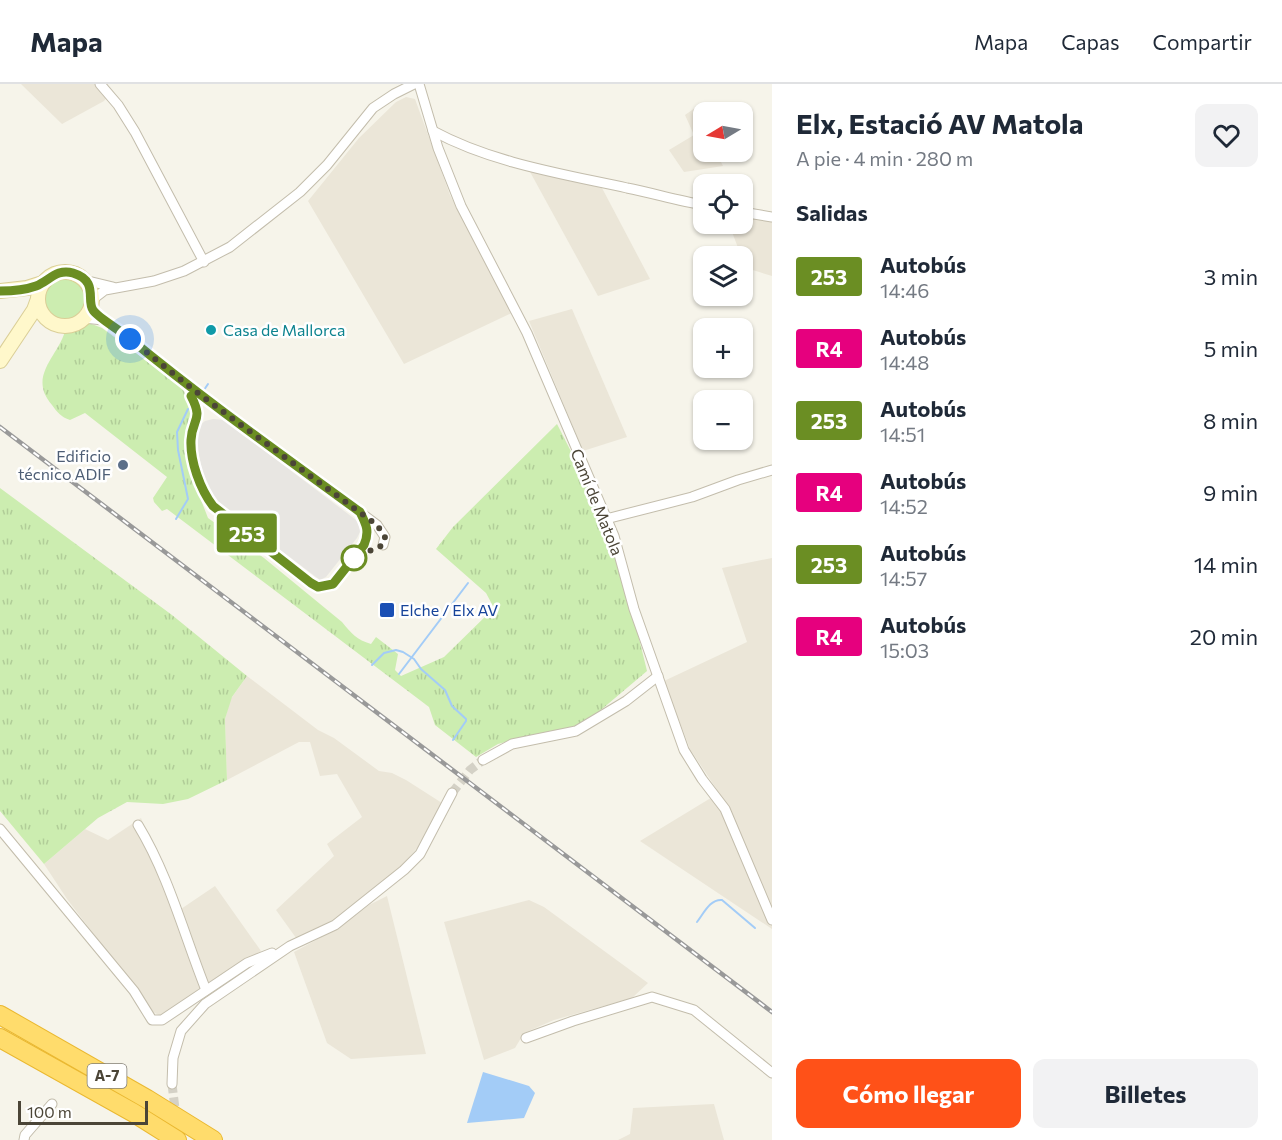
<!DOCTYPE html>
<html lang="es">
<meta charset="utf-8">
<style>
:root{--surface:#fff;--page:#f2f2f3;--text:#1f2937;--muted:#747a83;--line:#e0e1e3;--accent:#ff5118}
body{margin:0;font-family:Commissioner,sans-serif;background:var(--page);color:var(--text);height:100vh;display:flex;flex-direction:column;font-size:22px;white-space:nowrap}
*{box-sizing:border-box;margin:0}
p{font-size:20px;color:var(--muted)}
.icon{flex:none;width:33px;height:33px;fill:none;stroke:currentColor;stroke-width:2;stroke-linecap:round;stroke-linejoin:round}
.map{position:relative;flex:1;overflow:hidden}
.drawer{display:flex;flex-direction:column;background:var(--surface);width:510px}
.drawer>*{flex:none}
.badge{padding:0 12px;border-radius:4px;font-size:21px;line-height:39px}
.needle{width:39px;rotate:260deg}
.fabs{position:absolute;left:693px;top:18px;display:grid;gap:12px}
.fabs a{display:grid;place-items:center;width:60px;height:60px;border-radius:12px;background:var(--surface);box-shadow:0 2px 4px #0004;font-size:30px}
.scale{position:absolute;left:18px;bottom:15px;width:130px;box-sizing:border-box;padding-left:6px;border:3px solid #4b4537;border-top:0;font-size:16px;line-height:21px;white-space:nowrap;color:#4b4537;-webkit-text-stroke:4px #fff;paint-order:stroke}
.you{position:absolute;width:30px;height:30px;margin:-15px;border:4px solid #fff;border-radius:50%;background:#1a73e8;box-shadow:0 0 0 9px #1a73e833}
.map>.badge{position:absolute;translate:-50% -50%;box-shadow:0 0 0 3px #fff}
h2{padding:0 24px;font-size:22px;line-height:54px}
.round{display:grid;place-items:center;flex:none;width:63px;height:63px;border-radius:12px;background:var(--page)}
.head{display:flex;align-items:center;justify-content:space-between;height:102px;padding:0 24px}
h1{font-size:28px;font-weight:700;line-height:45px}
.cta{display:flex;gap:12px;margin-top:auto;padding:12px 24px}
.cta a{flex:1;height:69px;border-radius:12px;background:var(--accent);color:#fff;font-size:24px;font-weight:700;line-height:69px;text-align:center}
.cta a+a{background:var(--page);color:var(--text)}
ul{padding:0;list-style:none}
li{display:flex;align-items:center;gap:18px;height:72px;padding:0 24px}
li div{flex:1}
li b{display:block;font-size:22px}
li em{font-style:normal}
li .badge{min-width:66px;font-weight:700;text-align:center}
header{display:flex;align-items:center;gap:36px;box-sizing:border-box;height:84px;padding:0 30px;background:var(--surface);border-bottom:2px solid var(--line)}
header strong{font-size:28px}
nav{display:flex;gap:33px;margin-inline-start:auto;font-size:21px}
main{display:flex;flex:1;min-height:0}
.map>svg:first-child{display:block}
.residential{fill:#ebe6d8}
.grass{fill:url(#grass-tufts)}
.garden{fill:#ccedb0}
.parking{fill:#e8e6e2}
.water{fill:#a3ccf7}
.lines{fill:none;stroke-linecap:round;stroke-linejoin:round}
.stream{stroke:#a3ccf7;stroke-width:2}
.street-tunnel{stroke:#d4d1c6;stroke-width:9;stroke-dasharray:9 4.5;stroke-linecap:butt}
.street-casing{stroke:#c3bdac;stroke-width:11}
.secondary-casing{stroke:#dace97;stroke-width:16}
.highway-casing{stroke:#eab830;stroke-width:20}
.street{stroke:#fff;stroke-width:9}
.secondary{stroke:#fff8cb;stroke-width:14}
.highway{stroke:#ffdc6c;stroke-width:18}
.rail-casing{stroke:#999;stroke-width:4.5}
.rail{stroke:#fff;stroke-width:2;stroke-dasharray:7;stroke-linecap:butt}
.line-casing{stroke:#fff;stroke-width:14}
.line{stroke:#6b8e23;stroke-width:9}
.walk{stroke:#4b4537;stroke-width:6;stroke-dasharray:0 10.8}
.culture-dot{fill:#0f9aa8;stroke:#fff;stroke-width:2}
.service-dot{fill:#5c6f8a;stroke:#fff;stroke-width:2}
.stop-dot{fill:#fff;stroke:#6b8e23;stroke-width:3}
.transit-dot{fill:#1a4fb4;stroke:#fff;stroke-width:2}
.labels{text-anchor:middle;stroke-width:5;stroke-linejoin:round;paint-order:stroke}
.shield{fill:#fff;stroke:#817d73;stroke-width:1.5}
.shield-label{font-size:15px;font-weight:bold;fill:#4b4537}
.culture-label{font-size:16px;fill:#0d838f;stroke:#fff;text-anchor:start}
.service-label{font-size:16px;fill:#4e5e75;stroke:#fff;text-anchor:end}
.street-label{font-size:16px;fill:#4b4537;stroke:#fff}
.transit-label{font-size:16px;fill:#164399;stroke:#fff;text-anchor:start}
</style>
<header>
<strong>Mapa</strong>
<nav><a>Mapa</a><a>Capas</a><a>Compartir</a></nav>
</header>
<main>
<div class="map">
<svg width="772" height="1056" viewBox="0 0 772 1056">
<defs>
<pattern id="grass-tufts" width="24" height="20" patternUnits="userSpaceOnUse" patternTransform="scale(1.5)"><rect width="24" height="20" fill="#ccedb0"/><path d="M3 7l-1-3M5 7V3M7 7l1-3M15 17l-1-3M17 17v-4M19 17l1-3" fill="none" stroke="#b1cd98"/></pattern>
</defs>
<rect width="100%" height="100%" fill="#f6f4ea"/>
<!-- residential -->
<g class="residential">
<path d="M21,0h85l5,8 -7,9 -42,23z"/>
<path d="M406,13l9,2 35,96 36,69 30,47 -112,53 -96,-163 51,-63 37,-36z"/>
<path d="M695,24l8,17 1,27h12l7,14 -39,6 -15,-22 25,-15 -9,-20z"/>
<path d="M529,86l73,18 48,91 -52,17z"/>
<path d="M772,132v60l-29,-9 -1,-11h-10l8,-3 -11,-29h13l1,-7 18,3z"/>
<path d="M572,225l55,128 -44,14 -54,-130z"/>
<path d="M772,474v371l-132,-88 79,-48 -29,-44 -26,-68 83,-39 -25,-74z"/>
<path d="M247,592l71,54 16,8 45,33 13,2 14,7 36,23 -24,44 -22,25 -61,53 -36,17 -23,-32 58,-54 -7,-12 35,-27 -25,-43 -17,2 -10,-34h-11l-72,38 -2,-61 5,-19z"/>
<path d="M141,734l37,93 37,-25 46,65 -60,36 -40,29 -8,-4 -86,-113 -23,-35 41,-35 23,11z"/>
<path d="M387,812l39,158 -75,5 -24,-16 -33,-91 46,-25 29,-22z"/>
<path d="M529,816l15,7 104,76 -16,15 -78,22 -30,13 -9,15 -31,12 -40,-138z"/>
<path d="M714,1020l10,36h-106l12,-6 3,-26z"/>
</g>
<!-- grass -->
<g class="grass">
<path d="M84,237l18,7 80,59 12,28 -8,17v21l3,16 19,49 56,40 78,64c9,11 15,18 29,22l5,-7 22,17 -3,16 6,6 43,-19 50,-49 -8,-15 -50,-44 17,-22 104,-103 57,112 33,135 -71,60 -40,3 -38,10 -22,13 -41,-32 -6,-18 -262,-198 -5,2 -8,-9 -1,-4 14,-21 -82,-64 -15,7c-9,-3 -13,-8 -18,-15 -26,-30 9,-50 14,-78z"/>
<path d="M0,404l172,127 75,61 -15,21 -7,22 2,61 -39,19 -25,5 -36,-2 -29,16 -54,46 -44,-53z"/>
</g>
<!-- garden -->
<circle class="garden" cx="65" cy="215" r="25"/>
<!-- parking -->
<path class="parking" d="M213,335l11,1 136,103 2,5 -5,10 -31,39 -6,3 -105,-79 -5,-7 -7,-20 -8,-36 4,-12 6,-5z"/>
<!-- water -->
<path class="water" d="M483,988l46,14 6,7 -11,25 -57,5z"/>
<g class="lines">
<!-- stream -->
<g class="stream">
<path d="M204,306l4,-6"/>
<path d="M176,435l12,-20 -10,-49 -1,-18 11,-23"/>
<path d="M372,581l12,-12 12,-3 7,2 11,7 7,10 24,21 7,16 14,13v2l-13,19"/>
<path d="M399,590l69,-91"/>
<path d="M697,838c7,-9 13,-23 25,-22l33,28"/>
</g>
<!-- street-tunnel -->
<g class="street-tunnel">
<path d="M452,709l18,-23 13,-10"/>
<path d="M172,1000l4,33"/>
</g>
<defs>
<g id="street">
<path d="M100,0l18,21 17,27 69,130"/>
<path d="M419,0l19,64 23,58 66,127 87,203 20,73 50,141 18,29 23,30 47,111"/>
<path d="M433,47c59,32 130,43 194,57 26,5 51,13 77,17"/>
<path d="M742,128l30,5"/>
<path d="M84,196l29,7"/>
<path d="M92,216l13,-10 49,-9 30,-10 46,-24 70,-55 27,-27 46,-57 21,-14 20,-10"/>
<path d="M91,223c5,9 42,34 53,42 76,61 155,118 233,176l8,12 -2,8"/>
<path d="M84,234l19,2"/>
<path d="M606,435l86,-22 46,-17 34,-10"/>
<path d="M483,676l29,-16 64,-13 50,-30 32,-25"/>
<path d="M138,741c31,51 46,110 68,165"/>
<path d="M0,745l134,162 18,29h10l85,-57 25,-10"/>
<path d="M526,954l47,-17 79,-24 42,13 78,63"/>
<path d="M172,1000l1,-26 8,-27 24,-27 85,-58 45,-21 69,-55 16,-16 32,-61"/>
<path d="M24,1056l1,-5 27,-31"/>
</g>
<g id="secondary">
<circle cx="65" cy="215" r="27"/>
<path d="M0,207l27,-3 16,-5"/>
<path d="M0,277l34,-51 4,-11"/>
</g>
<g id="highway">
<path d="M0,931l147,84 66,41"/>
<path d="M0,954l134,75 43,27"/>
</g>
</defs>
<!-- street casing -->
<use href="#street" class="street-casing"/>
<!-- secondary casing -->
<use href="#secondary" class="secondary-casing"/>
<!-- highway casing -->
<use href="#highway" class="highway-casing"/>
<!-- street -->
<use href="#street" class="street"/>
<!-- secondary -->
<use href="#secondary" class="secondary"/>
<!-- highway -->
<use href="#highway" class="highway"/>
<defs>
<path id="rail" d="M0,343l772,585"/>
</defs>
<!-- rail casing -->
<use href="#rail" class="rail-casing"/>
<!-- rail -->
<use href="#rail" class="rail"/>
</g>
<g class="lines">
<defs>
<path id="line" d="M0,207c12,0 25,-1 36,-5 13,-5 21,-18 37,-13 26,8 13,27 20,37 4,7 28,21 36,28 74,61 153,117 231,174 6,12 10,19 4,33l-31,39 -15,3 -7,-4 -98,-77c-13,-17 -23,-45 -22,-66 1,-22 13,-19 0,-44"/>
</defs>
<!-- line casing -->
<use href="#line" class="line-casing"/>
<!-- line -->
<use href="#line" class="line"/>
<!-- walk -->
<path class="walk" d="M130,255l69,55 178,131 8,12 -2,8 -29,13"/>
</g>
<!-- markers -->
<circle class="culture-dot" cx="211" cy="246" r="6"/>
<circle class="service-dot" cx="123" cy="381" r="6"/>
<circle class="stop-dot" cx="354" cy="474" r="12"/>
<rect class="transit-dot" x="379" y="518" width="16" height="16" rx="3"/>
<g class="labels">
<!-- shield labels -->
<rect class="shield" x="87.5" y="980" width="39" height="24" rx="4.5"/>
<g class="shield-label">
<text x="107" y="997">A-7</text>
</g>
<!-- culture labels -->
<g class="culture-label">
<text x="223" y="252">Casa de Mallorca</text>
</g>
<!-- service labels -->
<g class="service-label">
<text x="111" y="378">Edificio<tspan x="111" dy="18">técnico ADIF</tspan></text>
</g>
<!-- street labels -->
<g class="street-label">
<text transform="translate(597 418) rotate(68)" y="6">Camí de Matola</text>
</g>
<!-- transit labels -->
<g class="transit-label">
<text x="400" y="532">Elche / Elx AV</text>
</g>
</g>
</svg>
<div class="fabs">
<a><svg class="needle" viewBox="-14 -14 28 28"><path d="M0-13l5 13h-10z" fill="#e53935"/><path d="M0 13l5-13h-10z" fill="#747a83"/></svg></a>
<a><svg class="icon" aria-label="locate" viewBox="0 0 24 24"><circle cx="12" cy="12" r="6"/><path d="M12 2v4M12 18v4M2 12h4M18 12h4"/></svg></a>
<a><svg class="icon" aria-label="layers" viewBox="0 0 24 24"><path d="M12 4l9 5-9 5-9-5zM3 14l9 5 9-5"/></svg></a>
<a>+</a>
<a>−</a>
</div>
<div class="scale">100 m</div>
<div class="you" style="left:130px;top:255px"></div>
<b class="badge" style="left:247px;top:449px;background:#6b8e23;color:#fff">253</b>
</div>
<section class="drawer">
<div class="head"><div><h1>Elx, Estació AV Matola</h1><p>A pie · 4 min · 280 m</p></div><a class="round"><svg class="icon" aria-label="heart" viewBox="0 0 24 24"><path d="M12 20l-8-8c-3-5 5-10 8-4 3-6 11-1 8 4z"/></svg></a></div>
<h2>Salidas</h2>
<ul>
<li><span class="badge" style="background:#6b8e23;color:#fff">253</span><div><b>Autobús</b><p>14:46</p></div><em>3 min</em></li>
<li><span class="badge" style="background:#e6007e;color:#fff">R4</span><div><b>Autobús</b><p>14:48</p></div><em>5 min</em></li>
<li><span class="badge" style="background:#6b8e23;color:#fff">253</span><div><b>Autobús</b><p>14:51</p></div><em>8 min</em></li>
<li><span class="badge" style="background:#e6007e;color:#fff">R4</span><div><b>Autobús</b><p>14:52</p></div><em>9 min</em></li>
<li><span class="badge" style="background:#6b8e23;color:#fff">253</span><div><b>Autobús</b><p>14:57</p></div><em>14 min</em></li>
<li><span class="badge" style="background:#e6007e;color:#fff">R4</span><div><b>Autobús</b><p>15:03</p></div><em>20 min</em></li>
</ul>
<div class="cta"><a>Cómo llegar</a><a>Billetes</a></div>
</section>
</main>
